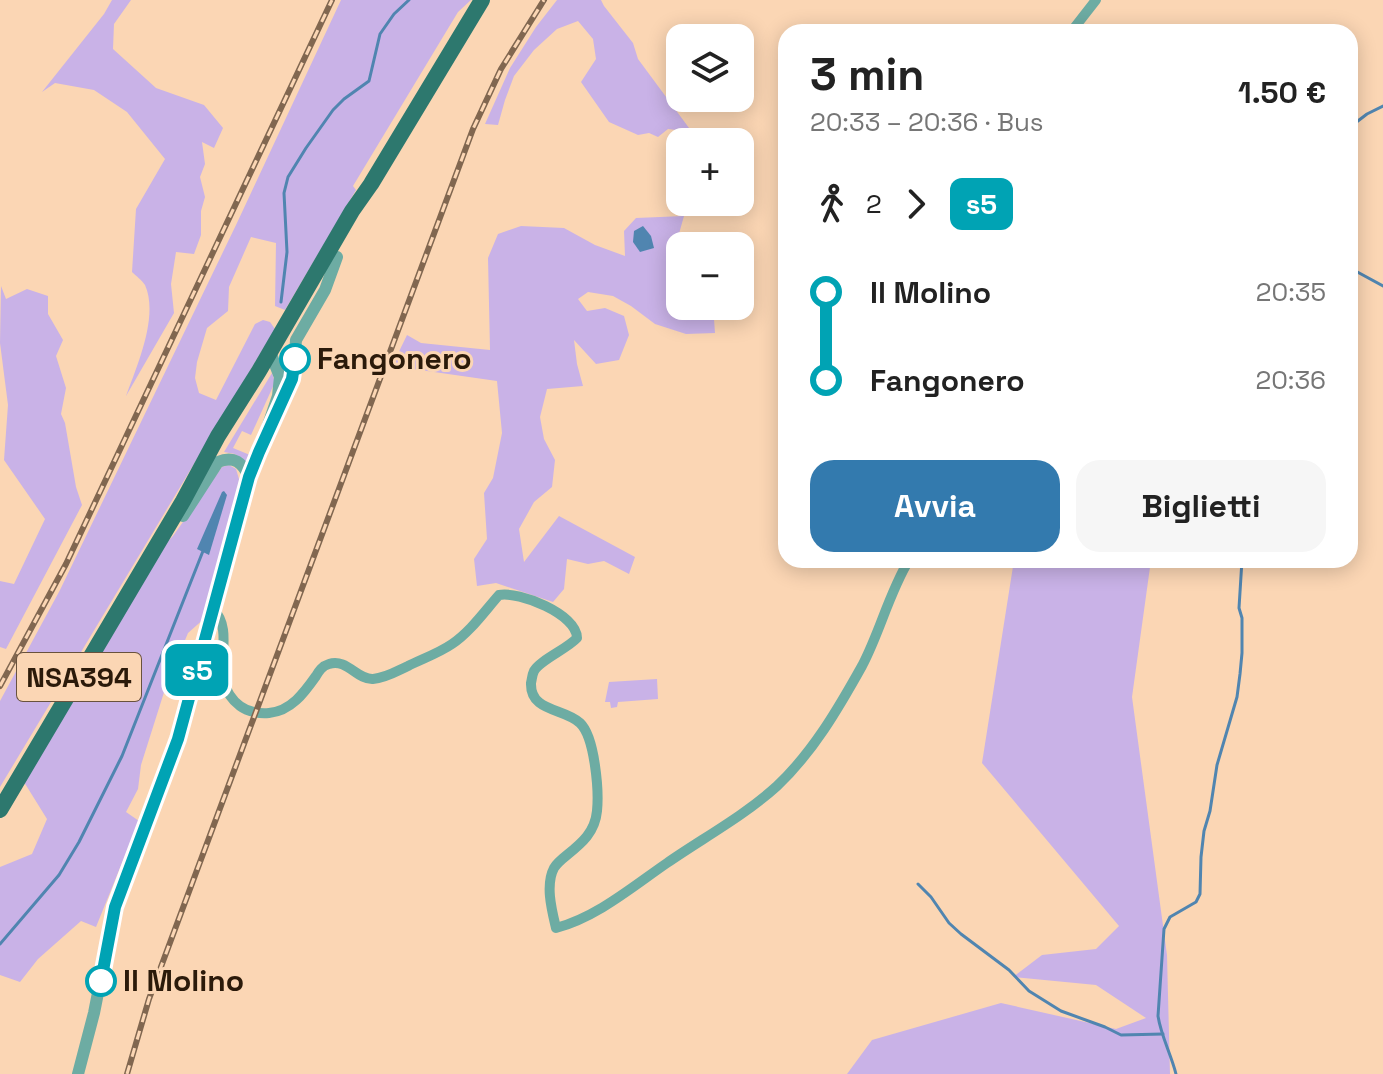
<!DOCTYPE html>
<html lang="it">
<meta charset="utf-8">
<style>
:root{--surface:#fff;--page:#f6f6f6;--text:#222;--muted:#767676;--accent:#337aae}
body{margin:0;font-family:"Space Grotesk",sans-serif;background:var(--page);color:var(--text);height:100vh;display:flex;flex-direction:column;font-size:30px;white-space:nowrap}
*{box-sizing:border-box;margin:0}
p{font-size:26px;color:var(--muted)}
.icon{flex:none;width:44px;height:44px;fill:none;stroke:currentColor;stroke-width:2;stroke-linecap:round;stroke-linejoin:round}
.map{position:relative;flex:1;overflow:hidden}
.side{position:absolute;left:778px;top:24px;width:580px;height:544px;display:flex;flex-direction:column;background:var(--surface);border-radius:24px;box-shadow:0 4px 20px #0003}
.side>*{flex:none}
.badge{padding:0 16px;border-radius:12px;font-size:28px;line-height:52px}
.tools{position:absolute;left:666px;top:24px;display:grid;gap:16px}
.tools a{display:grid;place-items:center;width:88px;height:88px;border-radius:16px;background:var(--surface);box-shadow:0 4px 20px #0003;font-size:40px}
.map>.badge{position:absolute;translate:-50% -50%;box-shadow:0 0 0 4px #fff}
.legs{display:flex;align-items:center;gap:12px;height:88px;padding:0 32px;font-size:26px}
.legs p{margin-inline-start:auto}
.head{display:flex;align-items:center;justify-content:space-between;height:136px;padding:0 32px}
h1{font-size:44px;font-weight:700;line-height:60px}
.primary-button{display:flex;gap:16px;margin-top:auto;padding:16px 32px}
.primary-button a{flex:1;height:92px;border-radius:24px;background:var(--accent);color:#fff;font-size:32px;font-weight:700;line-height:92px;text-align:center}
.primary-button a+a{background:var(--page);color:var(--text)}
ul{padding:0 32px;list-style:none}
li{display:flex;align-items:center;gap:28px;height:88px;font-size:30px}
li i{display:grid;place-items:center;width:12px;height:100%;margin:0 10px;background:currentColor}
li i::after{content:'';width:20px;height:20px;margin:-10px;border:6px solid;border-radius:50%;background:var(--surface)}
li p{margin-inline-start:auto}
li:first-child i{background:linear-gradient(#0000 50%,currentColor 0)}
li:last-child i{background:linear-gradient(currentColor 50%,#0000 0)}
.map>svg:first-child{display:block}
.green{fill:#c9b2e7}
.water{fill:#5085b0}
.lines{fill:none;stroke-linecap:round;stroke-linejoin:round}
.stream{stroke:#5085b0;stroke-width:3}
.minor{stroke:#6daca3;stroke-width:10}
.tertiary{stroke:#6daca3;stroke-width:12}
.primary{stroke:#2d786e;stroke-width:16}
.rail-casing{stroke:#816750;stroke-width:6}
.rail{stroke:#fbd6b4;stroke-width:3;stroke-dasharray:9;stroke-linecap:butt}
.line-1-casing{stroke:#fff;stroke-width:18}
.line-1{stroke:#00a3b4;stroke-width:12}
.stop-1-dot{fill:#fff;stroke:#00a3b4;stroke-width:4}
.labels{text-anchor:middle;stroke-width:6;stroke-linejoin:round;paint-order:stroke}
.shield{fill:#fbd6b4;stroke:#69523d;stroke-width:2}
.shield-label{font-size:28px;font-weight:bold;fill:#2b1a0a}
.stop-label{font-size:30px;font-weight:bold;fill:#2b1a0a;stroke:#fbd6b4;text-anchor:start}
</style>
<div class="map">
<svg width="1383" height="1074" viewBox="0 0 1383 1074">
<rect width="100%" height="100%" fill="#fbd6b4"/>
<!-- green -->
<g class="green">
<path d="M112,0h19l-17,24 -1,25 43,39 48,17 19,23 -9,20 -12,-6 3,22 -5,13 5,20 -4,14v24l-7,19 -18,-2 -5,32 3,29 -48,83c11,-30 33,-80 19,-111 -3,-5 -9,-9 -13,-13l4,-63 29,-50 -38,-47 -33,-22 -39,-7 -13,9 62,-78z"/>
<path d="M341,0h130l-13,12 -105,174 3,4 -71,120 -10,-4 1,-63 -25,-6 -22,50 -1,24 -21,17 -10,34 -2,16 4,15 17,7 39,-76 8,-4 7,2 5,7 -275,458v-86l60,-111 176,-365z"/>
<path d="M557,0h44l3,6 29,37 5,16 54,73 -24,-3 -10,8 -9,-4 -11,2 -29,-13 -28,-40 15,-23 -3,-20 -15,-18 -21,8 -23,21 -20,26 -9,24 -7,25 -13,-1 25,-56 26,-41z"/>
<path d="M684,216l-18,64 14,16v10h12l22,13 1,14 -29,1 -31,-10 -24,-18 -18,-10 -25,-4 -10,7 9,12 18,-3 19,8 5,19 -10,25 -23,4 -22,-24 3,24 6,22 -36,3 -7,28 4,22 11,21 -3,27 -18,15 -15,27 5,33 35,-46 76,41 -6,17 -25,-13 -16,3 -21,-5 -3,30 -11,13 -57,-19 -19,3 -3,-27 13,-20 -3,-46 9,-15 9,-45 -5,-52 -105,-15 15,-31 14,8 69,7 -2,-92 10,-24 23,-8 43,2 31,17 30,11 -1,-25 12,-13z"/>
<path d="M1,286l5,13 21,-10 21,7v18l15,26 -7,16 10,32 -5,26 4,9 11,64 6,18 -76,144 -6,-2v-66l14,3 31,-65 -41,-59 4,-55 -8,-62z"/>
<path d="M272,373l3,9 -24,53 -9,-4 -9,17 17,7 -3,8 -12,-9 -11,-2z"/>
<path d="M229,465l7,4 3,10 -1,13 -32,125 -18,16 -22,53 -25,79 -3,24 -12,23 13,9 -43,106 -15,-6 -43,38 -18,23 -20,-7v-108l32,-13 15,-35 -23,-37 138,-235 11,-11 49,-69z"/>
<path d="M1014,560h137l-19,137 35,258 3,119h-323l25,-34 129,-37 115,26 30,-11 -50,-33 -83,-8 29,-22 54,-6 23,-23 -137,-163z"/>
<path d="M657,679l1,20 -40,3 -1,5 -6,1 -1,-6h-5l4,-20z"/>
</g>
<!-- water -->
<g class="water">
<path d="M643,226l8,10 3,12 -14,4 -7,-10 1,-11z"/>
<path d="M224,491l3,4 -18,60 -12,-6 25,-57z"/>
</g>
<g class="lines">
<!-- stream -->
<g class="stream">
<path d="M1350,127l17,-13 16,-8"/>
<path d="M1350,268l33,18"/>
<path d="M281,302l6,-50 -3,-59 4,-16 18,-29 27,-38 11,-11 25,-18 11,-47 14,-20 15,-14"/>
<path d="M918,884l13,13 18,26 12,11 48,36 20,21 32,20 44,16 16,8 42,-1"/>
<path d="M0,944l59,-69 20,-33 43,-86 81,-205"/>
<path d="M1176,1074c-5,-20 -15,-38 -18,-58l6,-87 6,-12 26,-15 4,-8 1,-37 3,-26 6,-20 7,-46 20,-68 3,-23 2,-21v-35l-3,-10 3,-48"/>
</g>
<!-- minor -->
<g class="minor">
<path d="M1071,32l25,-32"/>
<path d="M214,610c24,25 -9,70 26,96 8,6 20,8 29,7 22,-2 35,-20 47,-37 3,-5 6,-10 13,-12 18,-6 28,16 44,15 13,-1 24,-8 35,-13 14,-7 31,-13 44,-22 18,-12 32,-32 47,-49 20,-4 78,19 78,43 -10,11 -37,22 -43,33 -2,4 -2,8 -3,12 -1,29 33,25 49,40 15,14 19,68 17,88 -2,21 -15,32 -30,44 -5,4 -10,8 -13,13 -9,17 -2,43 2,60 41,-11 76,-41 111,-65 36,-25 77,-47 110,-77 36,-34 61,-77 85,-120 18,-34 27,-73 47,-106"/>
</g>
<!-- tertiary -->
<g class="tertiary">
<path d="M283,398l10,-24 3,-34 29,-50 12,-33"/>
<path d="M183,516l35,-54c16,-7 25,1 31,15"/>
<path d="M78,1074l16,-61 21,-106 58,-155 23,-76 46,-174 36,-106 2,-19 -10,-25"/>
</g>
<!-- primary -->
<path class="primary" d="M0,810l183,-309 35,-65 41,-65 93,-160 19,-27 111,-184"/>
<defs>
<g id="rail">
<path d="M0,686l66,-122 266,-564"/>
<path d="M127,1074l22,-75 324,-870 28,-60 43,-69"/>
</g>
</defs>
<!-- rail casing -->
<use href="#rail" class="rail-casing"/>
<!-- rail -->
<use href="#rail" class="rail"/>
</g>
<g class="lines">
<defs>
<path id="line-1" d="M101,981l14,-74 63,-168 71,-262 10,-25 33,-73 3,-20"/>
</defs>
<!-- line-1 casing -->
<use href="#line-1" class="line-1-casing"/>
<!-- line-1 -->
<use href="#line-1" class="line-1"/>
</g>
<!-- markers -->
<g class="stop-1-dot">
<circle cx="295" cy="359" r="14"/>
<circle cx="101" cy="981" r="14"/>
</g>
<g class="labels">
<!-- shield labels -->
<rect class="shield" x="17" y="653" width="124" height="48" rx="6"/>
<g class="shield-label">
<text x="79" y="687">NSA394</text>
</g>
<!-- stop labels -->
<g class="stop-label">
<text x="317" y="369">Fangonero</text>
<text x="123" y="991">Il Molino</text>
</g>
</g>
</svg>
<div class="tools">
<a><svg class="icon" aria-label="layers" viewBox="0 0 24 24"><path d="M12 4l9 5-9 5-9-5zM3 14l9 5 9-5"/></svg></a>
<a>+</a>
<a>−</a>
</div>
<b class="badge" style="left:197px;top:670px;background:#00a3b4;color:#fff">s5</b>
<section class="side">
<div class="head"><div><h1>3 min</h1><p>20:33 – 20:36 · Bus</p></div><b>1.50 €</b></div>
<div class="legs"><svg class="icon" aria-label="walk" viewBox="0 0 24 24"><circle cx="13" cy="4" r="2"/><path d="M13 8l-2 6 4 7M11 14l-3 7M7 12l3-4h3l4 4"/></svg>2<svg class="icon" aria-label="forward" viewBox="0 0 24 24"><path d="M9 5l7 7-7 7"/></svg><b class="badge" style="background:#00a3b4;color:#fff">s5</b></div>
<ul>
<li><i style="color:#00a3b4"></i><b>Il Molino</b><p>20:35</p></li>
<li><i style="color:#00a3b4"></i><b>Fangonero</b><p>20:36</p></li>
</ul>
<div class="primary-button"><a>Avvia</a><a>Biglietti</a></div>
</section>
</div>
